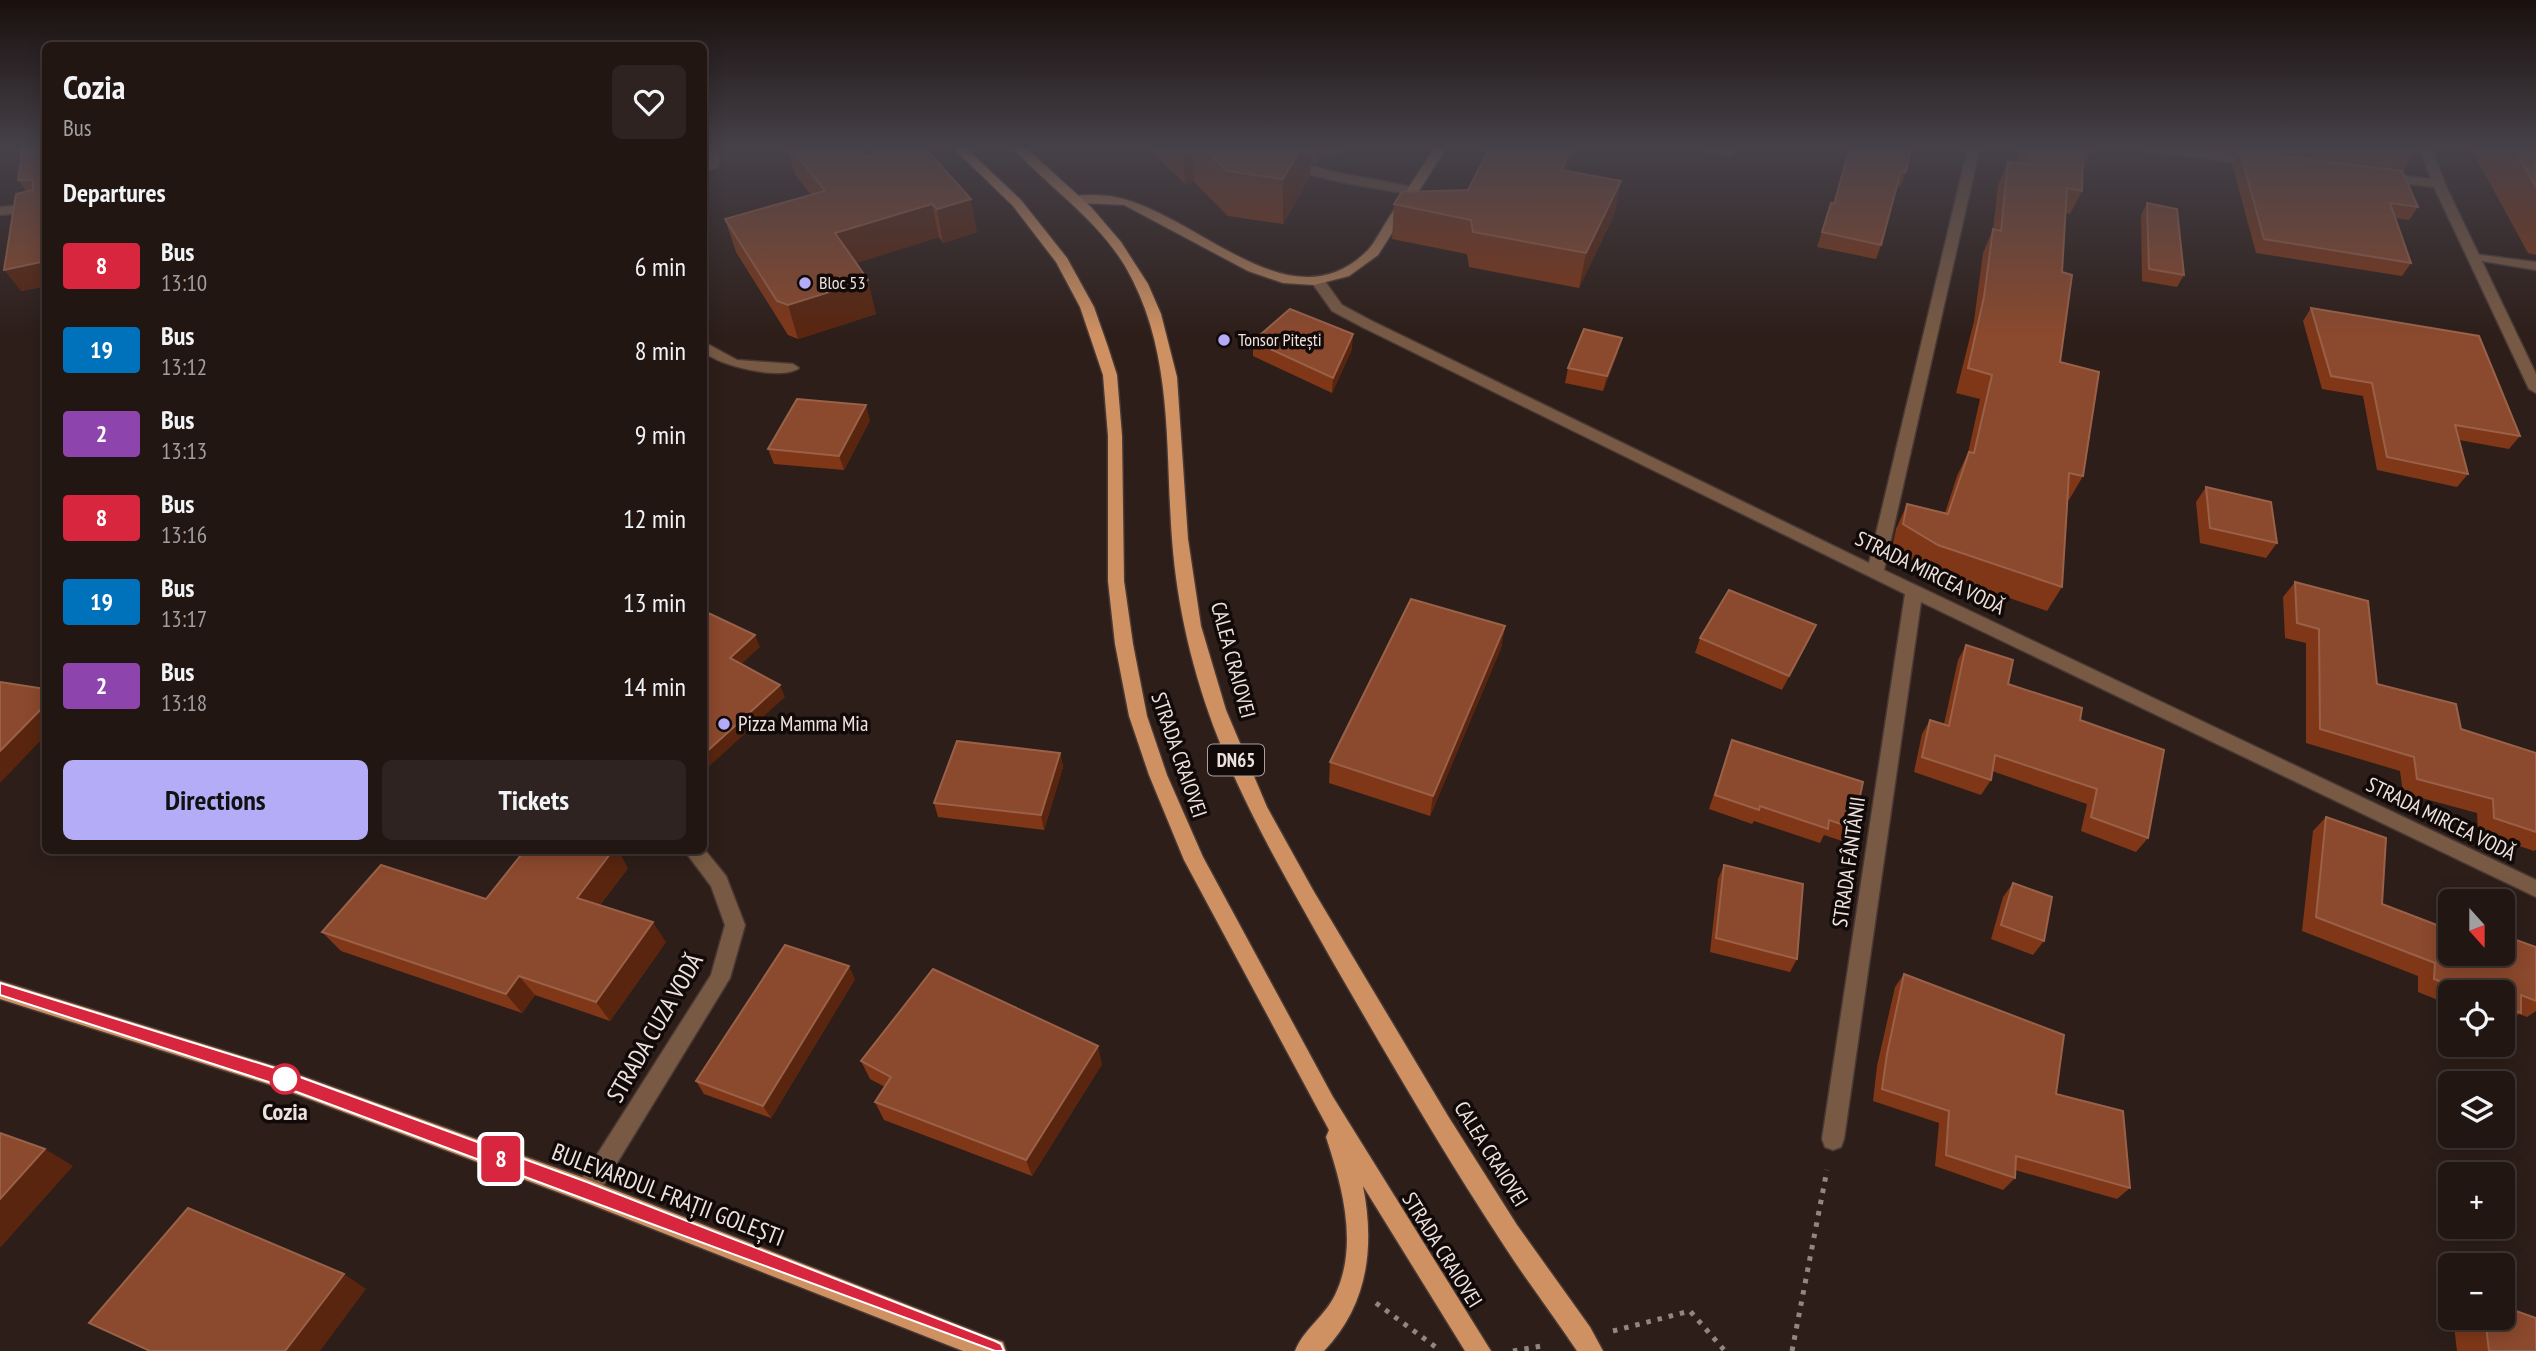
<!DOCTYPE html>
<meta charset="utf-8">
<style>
:root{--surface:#221613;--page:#2e2321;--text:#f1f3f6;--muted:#a29fa0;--line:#3f3533;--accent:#b5acf8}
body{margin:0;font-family:"PT Sans Narrow",sans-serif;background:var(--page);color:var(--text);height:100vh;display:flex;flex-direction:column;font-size:26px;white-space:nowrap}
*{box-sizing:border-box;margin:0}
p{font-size:23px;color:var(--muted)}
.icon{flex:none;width:38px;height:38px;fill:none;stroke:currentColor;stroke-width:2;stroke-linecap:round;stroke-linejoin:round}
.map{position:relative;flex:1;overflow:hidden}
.drawer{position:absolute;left:42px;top:42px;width:665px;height:812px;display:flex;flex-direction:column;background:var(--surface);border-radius:10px;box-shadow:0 4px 18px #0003,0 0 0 2px var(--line)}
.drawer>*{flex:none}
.badge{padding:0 14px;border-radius:5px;font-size:24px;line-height:46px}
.needle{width:46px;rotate:159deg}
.tools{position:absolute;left:2438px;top:889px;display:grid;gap:14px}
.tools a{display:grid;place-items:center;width:77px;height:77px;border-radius:10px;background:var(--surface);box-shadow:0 4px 18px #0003,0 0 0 2px var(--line);font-size:35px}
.map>.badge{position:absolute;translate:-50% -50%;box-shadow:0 0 0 4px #fff}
h2{padding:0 21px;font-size:26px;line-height:63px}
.round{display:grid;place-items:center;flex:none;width:74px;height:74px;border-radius:10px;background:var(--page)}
.summary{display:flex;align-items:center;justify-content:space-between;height:119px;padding:0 21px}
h1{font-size:33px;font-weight:600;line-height:52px}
.cta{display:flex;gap:14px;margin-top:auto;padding:14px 21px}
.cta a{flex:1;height:80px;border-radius:10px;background:var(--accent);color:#111;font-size:28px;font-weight:600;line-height:80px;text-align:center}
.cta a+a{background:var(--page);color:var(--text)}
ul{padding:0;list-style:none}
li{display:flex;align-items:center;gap:21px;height:84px;padding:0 21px}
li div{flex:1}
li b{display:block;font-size:26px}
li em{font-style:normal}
li .badge{min-width:77px;font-weight:700;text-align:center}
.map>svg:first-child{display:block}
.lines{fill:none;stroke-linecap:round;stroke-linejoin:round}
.lane-casing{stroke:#483935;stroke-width:3}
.street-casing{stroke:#483935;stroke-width:3}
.secondary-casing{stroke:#483935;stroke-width:3}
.primary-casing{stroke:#483935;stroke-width:3}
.path{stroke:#938681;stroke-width:5;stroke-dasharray:4.5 7;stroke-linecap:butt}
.lane{fill:#785a44;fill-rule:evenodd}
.street{fill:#785a44;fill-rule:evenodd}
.secondary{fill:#a97955;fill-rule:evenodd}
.primary{fill:#cf9162;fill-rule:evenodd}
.wall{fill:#7f3718}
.shaded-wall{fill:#59250f}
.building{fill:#8b492d;stroke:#9a6149;stroke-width:2}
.line{fill:#d7263d;stroke:#fff;stroke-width:2}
.poi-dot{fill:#b5acf8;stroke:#110a08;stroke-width:2.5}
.stop-dot{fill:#fff;stroke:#d7263d;stroke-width:3.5}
.labels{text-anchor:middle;stroke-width:7;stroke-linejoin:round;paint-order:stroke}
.far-poi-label{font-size:18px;fill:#ede2de;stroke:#110a08;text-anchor:start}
.shield{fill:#110a08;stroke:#aba19e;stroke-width:2}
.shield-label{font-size:19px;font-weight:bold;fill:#ede2de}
.street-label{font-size:21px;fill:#ede2de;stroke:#110a08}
.poi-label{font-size:21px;fill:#ede2de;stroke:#110a08;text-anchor:start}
.near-street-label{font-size:24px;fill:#ede2de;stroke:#110a08}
.near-stop-label{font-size:24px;font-weight:bold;fill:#ede2de;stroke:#110a08}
</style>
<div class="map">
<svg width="2536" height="1351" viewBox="0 0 2536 1351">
<rect width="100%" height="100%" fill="#2d1e19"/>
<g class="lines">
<defs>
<g id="lane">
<path d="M1690,147h47l-3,8 -4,1z"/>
<path d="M2474,254l62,8v8l-66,-11v-4z"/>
<path d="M704,342l33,18 56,4 6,4c-16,13 -80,-2 -95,-16z"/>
</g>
<g id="street">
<path d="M704,147h9l7,11 -3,10 -13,3v-7l3,-1z"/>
<path d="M1254,147h15l31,15 35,10 78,15 6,4 -6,4c-46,-9 -123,-16 -159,-48z"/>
<path d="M1968,147h12l-96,423 652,310v17l-615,-295 -77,537 -3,8 -8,3 -8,-3 -3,-8 83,-545 -543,-267 -30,-16 -22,-31 2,-3h10l20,28 30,16 497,242z"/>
<path d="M2140,147h36l82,10 6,4 -6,4 -112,-14z"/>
<path d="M2419,147h12l14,37 91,190v19l-7,-4 -95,-202 -51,-6 -6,-4 6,-4 48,6z"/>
<path d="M46,203v8l-46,4v-8z"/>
<path d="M704,849l22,27 19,49 -15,53 -135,221 -8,4 -8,-4 -4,-8 4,-8 132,-208 14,-50 -14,-39 -27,-36z"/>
</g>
<path id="secondary" d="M1435,147h12l-69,108 -29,21 -35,9 -31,-2 -35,-12 -124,-66 -47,-2 -6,-4c6,-5 16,-4 25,-4 88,0 189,139 272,55 8,-9 14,-22 20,-31 16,-24 31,-48 47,-72z"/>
<g id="primary">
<path d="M952,147h13l56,53 46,58 27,49 14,40 9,28 5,61 2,145 9,63 14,72 20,59 36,82 130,240 158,254h-26l-102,-165c12,61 5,119 -39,165h-29c8,-21 30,-35 40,-56 24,-50 7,-109 -9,-158l3,-7 -145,-270 -35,-85 -20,-59 -14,-72 -7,-63v-145l-5,-61 -23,-68 -24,-45 -43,-56z"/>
<path d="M1012,147h13l66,60 30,35 27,42 13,30 16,63 11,162 13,87 25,84 41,97 46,83 135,226 69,109 73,102 13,24h-26c-24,-36 -51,-71 -74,-107 -61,-93 -117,-190 -173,-287 -40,-72 -82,-142 -112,-219 -25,-64 -41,-131 -46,-199 -7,-93 2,-189 -47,-273 -29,-48 -76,-78 -113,-119z"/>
<path d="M0,981l277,86 310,112 407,160 9,3 3,9h-43l-376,-148 -310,-116 -277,-88z"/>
</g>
</defs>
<!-- lane casing -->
<use href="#lane" class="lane-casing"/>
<!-- street casing -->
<use href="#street" class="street-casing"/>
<!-- secondary casing -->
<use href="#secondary" class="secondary-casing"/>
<!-- primary casing -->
<use href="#primary" class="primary-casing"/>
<!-- path -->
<g class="path">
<path d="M1376,1303l61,45"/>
<path d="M1613,1331l77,-20 35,40"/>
<path d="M1513,1351l34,-6"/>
<path d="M1792,1351l35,-181"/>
</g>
<!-- lane -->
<use href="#lane" class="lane"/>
<!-- street -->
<use href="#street" class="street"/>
<!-- secondary -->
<use href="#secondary" class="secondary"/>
<!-- primary -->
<use href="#primary" class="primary"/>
</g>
<!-- wall -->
<g class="wall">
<path d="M46,147v139l-25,5 5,-100 -8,-11z"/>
<path d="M787,147h69l8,9 113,76 -34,11 -4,-6 -83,26 20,51 -78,25 -10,-4 -52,-83 -11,-33 86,-24 -17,-22z"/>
<path d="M1147,147h198l-6,8 -16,-1 -6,10 -7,-3v16l-27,47 -55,-8 -34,-34 -9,2z"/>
<path d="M1490,147h85l-8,24 54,10 -7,34 -35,73 -110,-21 -2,-13 -75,-15 2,-35 74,-14z"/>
<path d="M1849,147h62l-5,25 -6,15 -3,-1 -16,59 -5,14 -59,-12 14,-44 3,1z"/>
<path d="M2017,147h76l-11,23v21l-12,23 -5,-1 -3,59 -2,90 23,114 -14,24h-1l-6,87 -15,24 -121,-42 -34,-21 4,-19 11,-25 38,9 12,-37 11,-23 12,-54 -24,-6 18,-72 9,-68 10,-24 5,-44 10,-24 10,2z"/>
<path d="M2193,147h226l-17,26 16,34 -9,13 -14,-2 16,45 -9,13 -146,-23 -24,-89 7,-11z"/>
<path d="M2470,147h66v108l-8,-2z"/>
<path d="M2147,203l37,72 -7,12 -35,-6 -1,-66z"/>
<path d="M2311,308l209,128 -11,13 -50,-9 9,34 -11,13 -80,-17 -14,-74 -41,-7 -19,-68z"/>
<path d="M1253,341l99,8 -20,44 -79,-37z"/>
<path d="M1618,352l-15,39 -38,-8 3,-15z"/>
<path d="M870,420l-26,50 -70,-6 -6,-15z"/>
<path d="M2206,487l71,56 -11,15 -66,-15 -4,-41z"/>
<path d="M2295,582l82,102 84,45 75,24v97l-2,1 -56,-19 -1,-19 -74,-20 -3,-22 -94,-28v-100l-21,-5 -2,-41z"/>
<path d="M1816,625l-7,15 -27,50 -87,-37 5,-15z"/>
<path d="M1505,626l-4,22 -71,168 -101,-33 1,-21z"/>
<path d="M1966,645l42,39 72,36 68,118 -12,14 -55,-21 6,-27 -95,-33 -1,9 -10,15 -67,-23 8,-38 8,-14 14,4 14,-64z"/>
<path d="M1732,740l121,88 -8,14 -21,-7 -4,8 -66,-22 -2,3 -43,-15 18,-55z"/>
<path d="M1060,753l3,14 -19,63 -106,-13 -4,-14z"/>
<path d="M2326,817l56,87 68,50 86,-7v64l-9,6 -8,-3 -16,12 -1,-34h-52v13l-32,-13v-16l-116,-45 11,-100z"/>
<path d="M1724,865l73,94 -7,13 -80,-20 8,-73z"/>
<path d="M628,868l-28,37 66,37 -56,79 -75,-26 -13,18 -181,-62 -19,-19 164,-33z"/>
<path d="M2013,883l31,58 -11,14 -42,-16 12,-42z"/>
<path d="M1904,974l152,120 74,94 -13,11 -102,-29v8l-12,12 -68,-24 4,-43 -66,-22 4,-35 18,-79z"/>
<path d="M855,979l-84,139 -67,-24 -8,-13z"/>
<path d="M861,1061l241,3 -70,112 -148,-56 -9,-18 10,-15 -15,-8z"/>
<path d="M2453,1318h49l34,33h-79z"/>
</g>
<!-- shaded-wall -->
<g class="shaded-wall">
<path d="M1183,147h10l1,35 -9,2z"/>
<path d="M1302,147h9l-1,30 -27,47v-45z"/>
<path d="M1318,147h6l-1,7 -6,10z"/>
<path d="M1339,147h6l-6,8z"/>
<path d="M1570,147h5l-19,57 6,-34z"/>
<path d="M1621,181l-7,34 -35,73 7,-35z"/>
<path d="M971,199l6,33 -34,11 -6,-34z"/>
<path d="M932,204l7,33 -96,30 -8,-34z"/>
<path d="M46,261v25l-25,5 -17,-21z"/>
<path d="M868,280l8,34 -78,25 -10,-34z"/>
<path d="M1353,334l-1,15 -20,44 1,-15z"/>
<path d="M1622,338l-4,14 -15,39 4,-15z"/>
<path d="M866,405l4,15 -26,50 -5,-14z"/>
<path d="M1816,625l-7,15 -27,50 7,-14z"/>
<path d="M1505,626l-4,22 -71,168 3,-20z"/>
<path d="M755,635l5,12 -25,23 -5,-12z"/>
<path d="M780,685l5,12 -81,74v-17z"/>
<path d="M46,704v31l-46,48v-32z"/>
<path d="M1060,753l3,14 -19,63 -3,-15z"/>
<path d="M613,850h5l10,18 -38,50 -13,-20z"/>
<path d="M653,922l13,20 -56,79 -14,-19z"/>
<path d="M849,966l6,13 -84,139 -8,-12z"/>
<path d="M519,976l16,19 -13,18 -16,-19z"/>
<path d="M1098,1046l4,18 -70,112 -6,-16z"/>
<path d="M45,1149l28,17 -73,82v-49z"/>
<path d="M344,1274l22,15 -46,62h-35z"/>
</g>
<!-- building -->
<g class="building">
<path d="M23,147h23v114l-42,9 12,-76 17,-4v-10h-15z"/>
<path d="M790,147h66l8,9 33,-9h27l47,52 -34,10 -5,-5 -97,29 33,47 -80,25 -11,-4 -52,-82 100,-28z"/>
<path d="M1203,147h99l-19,32 -56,-8z"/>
<path d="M1490,147h80l-8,23 59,11 -35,72 -113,-21 -2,-12 -77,-16 8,-12 66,-2z"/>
<path d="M1850,147h61l-5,25 -5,-1 -20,74 -59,-13 9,-29 3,1z"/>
<path d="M2029,147h54l-1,44 -15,-3 -5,84 10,3 -12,87 39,10 -16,104 -14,-3 -7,114 -124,-42 -35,-21 4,-20 41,10 21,-62 5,1 18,-78 -24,-7 16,-71 9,-68 8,2 7,-70 22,4z"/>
<path d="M2513,147h23v40z"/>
<path d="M2240,151l162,20 16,36 -28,-4 21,60 -147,-24z"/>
<path d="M2147,203l30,6 7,66 -35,-6z"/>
<path d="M2311,308l168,28 41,100 -65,-11 13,49 -81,-17 -15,-74 -41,-7z"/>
<path d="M1290,309l63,25 -20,44 -80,-37z"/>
<path d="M1584,329l38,9 -15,38 -39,-8z"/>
<path d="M797,399l69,6 -27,51 -71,-7z"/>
<path d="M2206,487l65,15 6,41 -67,-15z"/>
<path d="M2295,582l73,19 9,83 79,20 5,25 75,24v79l-42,-14 -1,-19 -76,-20 -3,-22 -94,-28 -1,-100 -22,-6z"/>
<path d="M1729,590l87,35 -27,51 -89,-38z"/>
<path d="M1411,599l94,27 -72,170 -103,-34z"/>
<path d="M704,611l51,24 -25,23 50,27 -76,69z"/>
<path d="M1966,645l47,15 -5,24 74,24 -2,12 84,30 -16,88 -57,-21 6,-28 -102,-34 -4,25 -69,-23 8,-37 19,6z"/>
<path d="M0,682l46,7v15l-46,47z"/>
<path d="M1732,740l131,42 -10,46 -24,-8 -1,9 -68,-23 -1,4 -44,-15z"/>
<path d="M957,741l103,12 -19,62 -107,-12z"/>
<path d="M2326,817l60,21 -4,66 68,26v24h52v-19l34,12v54l-15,-6v18l-19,-7v-14h-34l-34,-13 1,-16 -119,-46z"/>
<path d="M525,850h88l-36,48 76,24 -57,80 -77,-26 -13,18 -184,-62 59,-67 105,34z"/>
<path d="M1724,865l79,19 -6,75 -81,-21z"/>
<path d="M2013,883l39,14 -8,44 -43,-16z"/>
<path d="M785,945l64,21 -86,140 -67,-25z"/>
<path d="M933,969l165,77 -72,114 -151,-58 16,-25 -30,-16z"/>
<path d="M1904,974l160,61 -8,59 67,17 7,77 -114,-32 -1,22 -69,-23 3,-44 -67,-22 5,-35z"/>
<path d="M0,1133l45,16 -45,50z"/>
<path d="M188,1208l156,66 -59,77h-135l-61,-28z"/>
<path d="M2502,1306l34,12v33h-47l-4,-33h17z"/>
</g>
<!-- sky -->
<linearGradient id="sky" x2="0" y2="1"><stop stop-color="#19100e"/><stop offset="0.44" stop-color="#464149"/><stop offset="1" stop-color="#464149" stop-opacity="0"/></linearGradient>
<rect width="2536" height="336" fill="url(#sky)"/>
<!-- line -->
<path class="line" d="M0,983l278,86 309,113 408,159 6,3 3,7h-9l-408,-151 -309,-115 -278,-90z"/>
<!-- markers -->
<g class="poi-dot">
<circle cx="805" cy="283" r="7"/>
<circle cx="1224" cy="340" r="7"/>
<circle cx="724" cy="724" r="7"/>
</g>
<circle class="stop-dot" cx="285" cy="1079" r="14"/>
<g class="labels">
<!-- far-poi labels -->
<g class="far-poi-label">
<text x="819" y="289">Bloc 53</text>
<text x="1238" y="346">Tonsor Pitești</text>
</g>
<!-- shield labels -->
<rect class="shield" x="1208" y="744.5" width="56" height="31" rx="5"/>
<g class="shield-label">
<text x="1236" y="767">DN65</text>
</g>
<!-- street labels -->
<g class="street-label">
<text transform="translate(1930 573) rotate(26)" y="7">STRADA MIRCEA VODĂ</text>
<text transform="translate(1233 660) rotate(75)" y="7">CALEA CRAIOVEI</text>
<text transform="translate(1179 755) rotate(71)" y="7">STRADA CRAIOVEI</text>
<text transform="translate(2441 819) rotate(26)" y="7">STRADA MIRCEA VODĂ</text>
<text transform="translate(1849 862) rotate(-82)" y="7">STRADA FÂNTÂNII</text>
<text transform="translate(1491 1154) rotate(58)" y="7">CALEA CRAIOVEI</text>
<text transform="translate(1442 1250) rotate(58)" y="7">STRADA CRAIOVEI</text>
</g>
<!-- poi labels -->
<g class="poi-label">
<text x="738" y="731">Pizza Mamma Mia</text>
</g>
<!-- near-street labels -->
<g class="near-street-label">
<text transform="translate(655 1028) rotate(-60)" y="8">STRADA CUZA VODĂ</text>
<text transform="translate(668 1195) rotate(21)" y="8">BULEVARDUL FRAȚII GOLEȘTI</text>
</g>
<!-- near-stop labels -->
<g class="near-stop-label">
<text x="285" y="1120">Cozia</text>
</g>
</g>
</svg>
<div class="tools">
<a><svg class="needle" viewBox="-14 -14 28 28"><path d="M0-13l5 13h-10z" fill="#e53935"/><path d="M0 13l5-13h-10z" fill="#a29fa0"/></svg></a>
<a><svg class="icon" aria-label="locate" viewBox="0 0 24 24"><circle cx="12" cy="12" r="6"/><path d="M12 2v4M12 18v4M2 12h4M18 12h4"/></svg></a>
<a><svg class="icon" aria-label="layers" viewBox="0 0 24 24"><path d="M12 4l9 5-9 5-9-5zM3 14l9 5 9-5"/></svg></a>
<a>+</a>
<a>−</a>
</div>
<b class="badge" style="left:501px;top:1159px;background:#d7263d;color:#fff">8</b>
<section class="drawer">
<div class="summary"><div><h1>Cozia</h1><p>Bus</p></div><a class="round"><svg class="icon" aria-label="heart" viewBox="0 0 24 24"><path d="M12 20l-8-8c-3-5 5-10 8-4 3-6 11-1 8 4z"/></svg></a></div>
<h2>Departures</h2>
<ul>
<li><span class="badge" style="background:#d7263d;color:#fff">8</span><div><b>Bus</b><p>13:10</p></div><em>6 min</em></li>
<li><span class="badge" style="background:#0072bc;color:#fff">19</span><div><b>Bus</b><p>13:12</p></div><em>8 min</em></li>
<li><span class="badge" style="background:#8e44ad;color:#fff">2</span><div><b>Bus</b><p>13:13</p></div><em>9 min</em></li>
<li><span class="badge" style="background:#d7263d;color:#fff">8</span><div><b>Bus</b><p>13:16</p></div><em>12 min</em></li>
<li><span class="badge" style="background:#0072bc;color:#fff">19</span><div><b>Bus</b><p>13:17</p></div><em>13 min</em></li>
<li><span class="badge" style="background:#8e44ad;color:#fff">2</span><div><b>Bus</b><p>13:18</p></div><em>14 min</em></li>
</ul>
<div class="cta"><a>Directions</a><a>Tickets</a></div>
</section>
</div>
